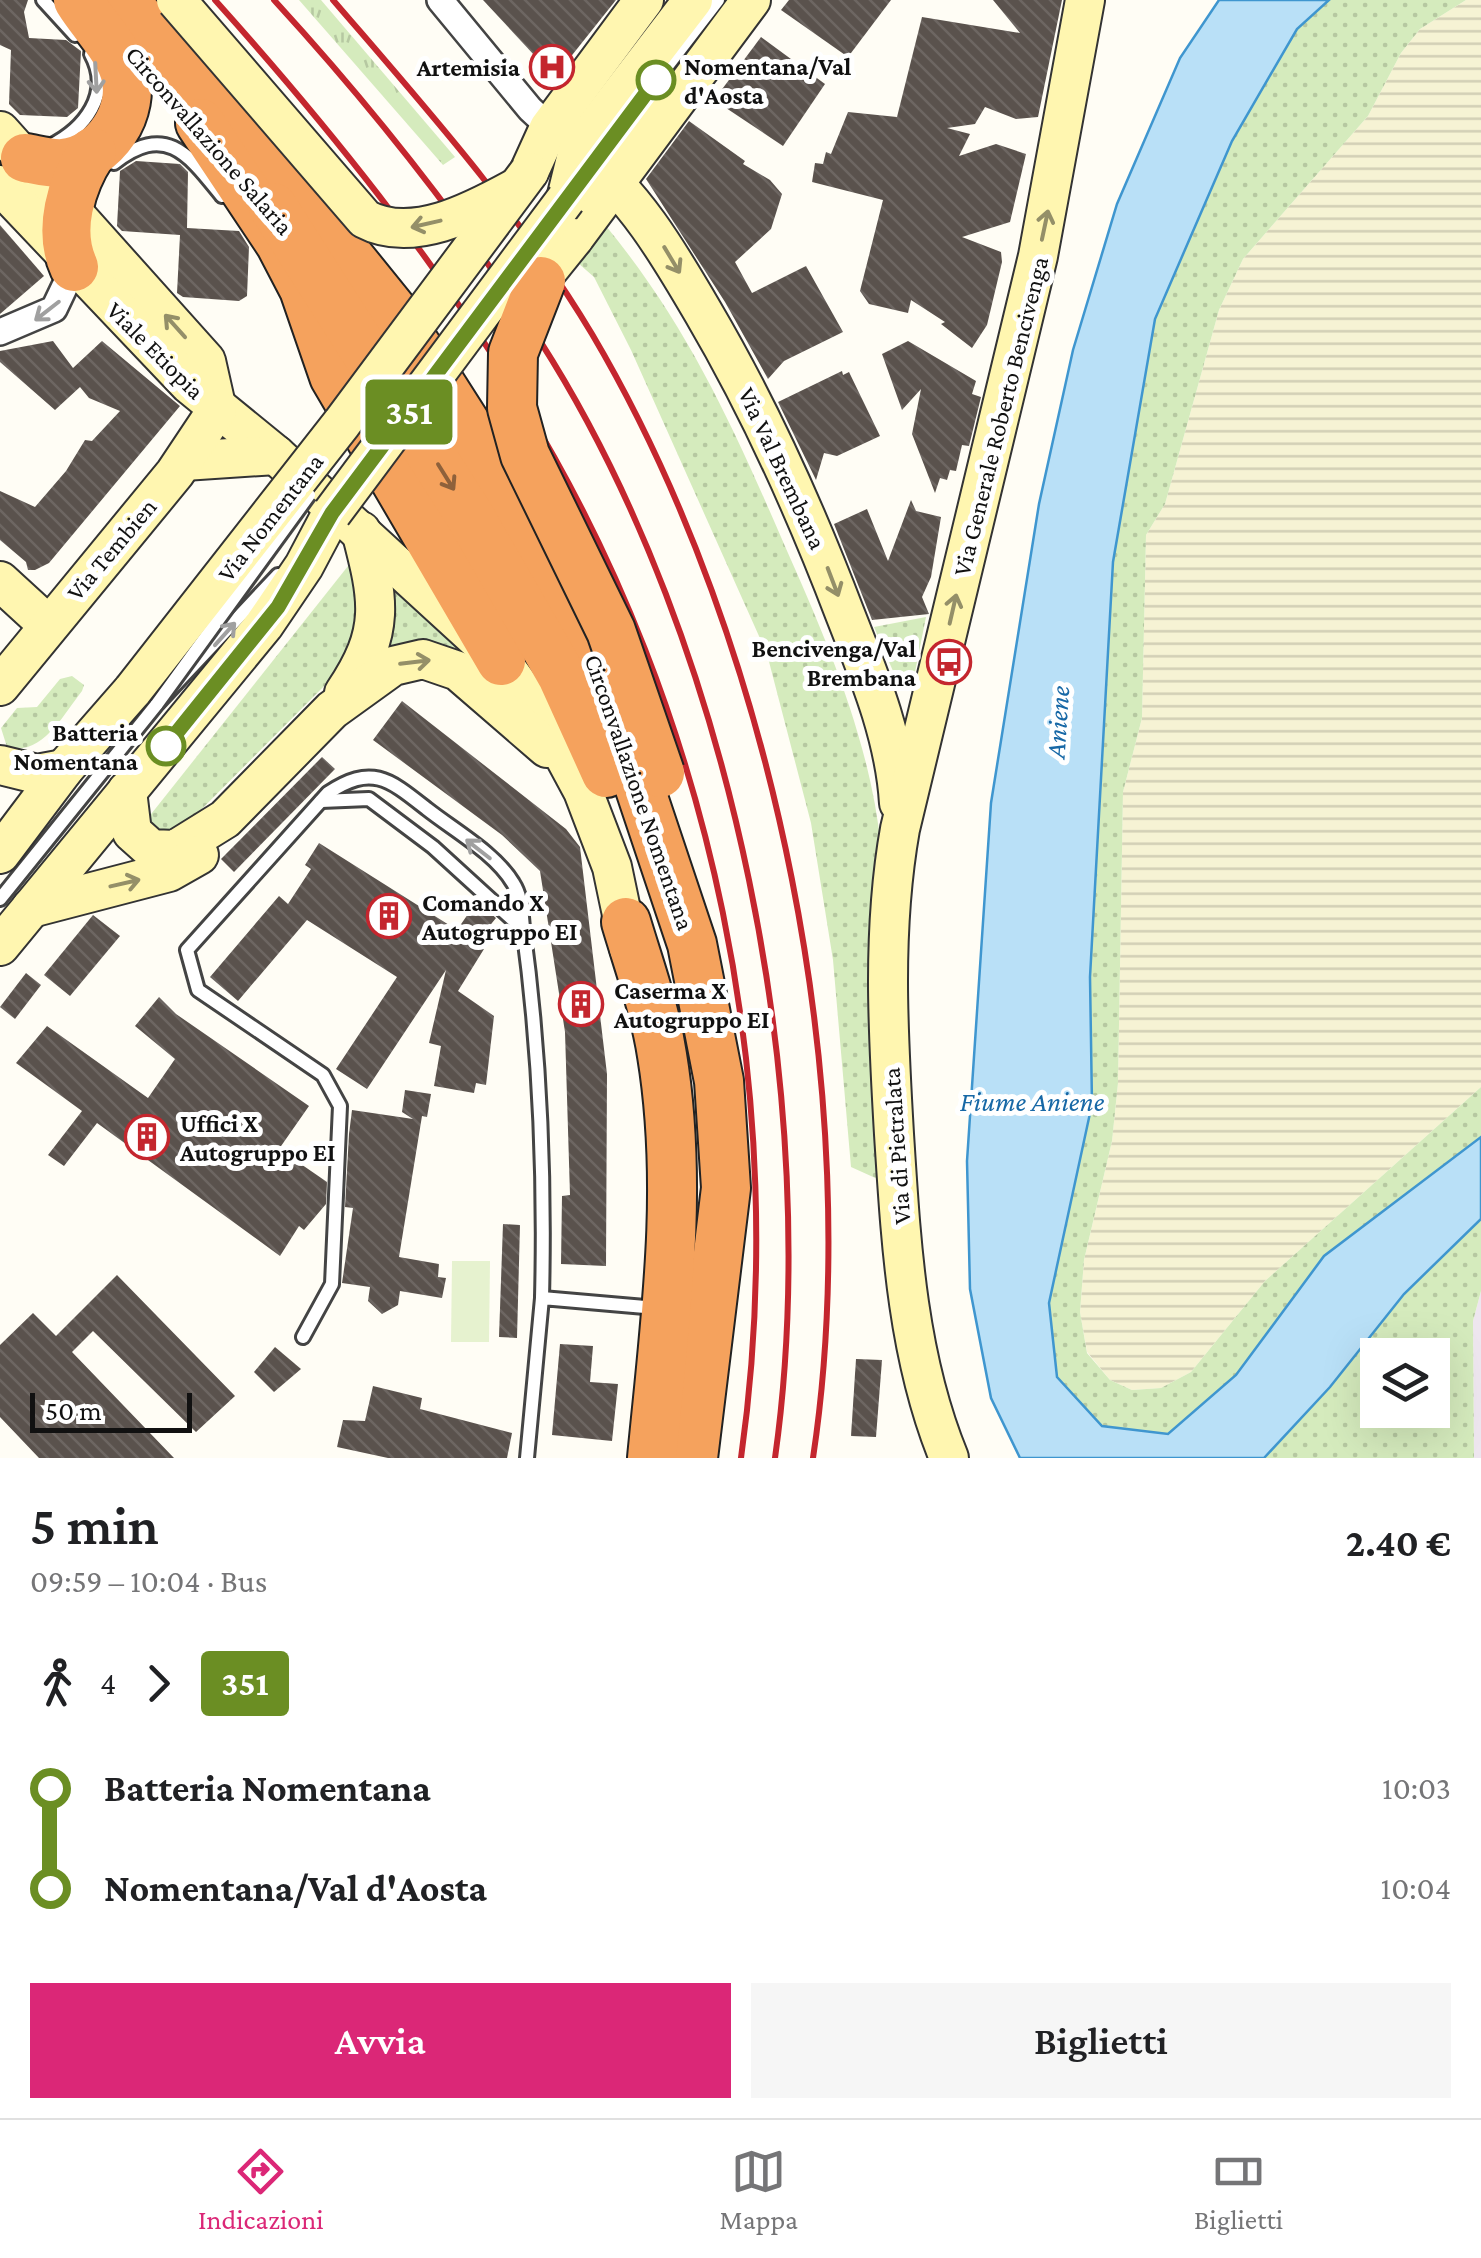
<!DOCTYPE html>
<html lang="it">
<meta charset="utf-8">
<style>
:root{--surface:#fff;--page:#f6f6f6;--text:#202124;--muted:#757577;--line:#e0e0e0;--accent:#db2777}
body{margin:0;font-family:"Crimson Pro",serif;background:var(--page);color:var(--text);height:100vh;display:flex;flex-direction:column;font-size:38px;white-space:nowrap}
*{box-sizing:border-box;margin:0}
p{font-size:32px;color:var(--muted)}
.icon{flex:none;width:55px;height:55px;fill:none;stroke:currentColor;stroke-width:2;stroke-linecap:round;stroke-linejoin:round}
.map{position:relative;height:1458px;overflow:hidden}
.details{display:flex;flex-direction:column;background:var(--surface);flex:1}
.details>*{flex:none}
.badge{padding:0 20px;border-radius:8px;font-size:35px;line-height:65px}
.tools{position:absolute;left:1360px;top:1338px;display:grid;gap:20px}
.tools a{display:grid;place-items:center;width:90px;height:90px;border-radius:0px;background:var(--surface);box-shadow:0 10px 40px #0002;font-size:50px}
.scale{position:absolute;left:30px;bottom:25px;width:162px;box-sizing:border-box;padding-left:10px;border:5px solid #111;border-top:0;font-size:28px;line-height:35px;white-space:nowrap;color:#111;-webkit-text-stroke:8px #fff;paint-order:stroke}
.map>.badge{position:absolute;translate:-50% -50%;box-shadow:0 0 0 5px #fff}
.legs{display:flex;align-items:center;gap:15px;height:110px;padding:0 30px;font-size:32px}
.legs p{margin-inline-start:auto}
.overview{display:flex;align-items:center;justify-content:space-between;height:170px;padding:0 30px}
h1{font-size:55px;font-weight:600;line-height:75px}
.primary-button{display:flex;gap:20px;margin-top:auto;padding:20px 30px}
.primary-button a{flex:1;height:115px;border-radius:0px;background:var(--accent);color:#fff;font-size:40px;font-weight:600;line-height:115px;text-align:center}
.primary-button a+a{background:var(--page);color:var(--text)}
ul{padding:0 30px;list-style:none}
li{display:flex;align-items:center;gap:35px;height:100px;font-size:38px}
li i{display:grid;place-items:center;width:15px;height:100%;margin:0 12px;background:currentColor}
li i::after{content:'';width:25px;height:25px;margin:-12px;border:8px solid;border-radius:50%;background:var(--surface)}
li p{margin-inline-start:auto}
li:first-child i{background:linear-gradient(#0000 50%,currentColor 0)}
li:last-child i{background:linear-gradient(currentColor 50%,#0000 0)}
.tabs{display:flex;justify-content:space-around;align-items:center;height:140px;border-top:2px solid var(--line);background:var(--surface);font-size:28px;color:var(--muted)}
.tabs a{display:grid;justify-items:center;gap:5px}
.tabs .on{color:var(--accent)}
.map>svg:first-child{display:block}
.industrial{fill:#eee6ef}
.farmland{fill:url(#farmland-rules)}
.grass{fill:url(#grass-dots);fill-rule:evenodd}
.park{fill:url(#park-tufts)}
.pitch{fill:#e6f2cf}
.water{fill:#b9e0f7;stroke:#3f96cf;stroke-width:2.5}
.building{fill:url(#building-back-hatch)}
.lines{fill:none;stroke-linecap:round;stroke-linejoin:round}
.lane-casing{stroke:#444;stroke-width:18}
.street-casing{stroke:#444;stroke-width:30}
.secondary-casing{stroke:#333;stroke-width:42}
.highway-casing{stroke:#222;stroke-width:52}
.lane{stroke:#fff;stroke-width:12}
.street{stroke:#fff;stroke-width:25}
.secondary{stroke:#fff6b0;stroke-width:38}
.highway{stroke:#f5a25d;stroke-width:48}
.rail{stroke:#c4262e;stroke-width:6}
.lane-bridge-casing{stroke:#444;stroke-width:18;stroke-linecap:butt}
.secondary-bridge-casing{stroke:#333;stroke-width:42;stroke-linecap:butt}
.highway-bridge-casing{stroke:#222;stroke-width:52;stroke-linecap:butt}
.lane-bridge{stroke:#fff;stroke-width:12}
.secondary-bridge{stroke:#fff6b0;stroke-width:38}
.highway-bridge{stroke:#f5a25d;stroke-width:48}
.oneway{stroke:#a0a0a0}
.oneway2{stroke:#948f68}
.oneway3{stroke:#8e613b}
.line-1-casing{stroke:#fff;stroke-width:22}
.line-1{stroke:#6b8e23;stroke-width:15}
.stop-1-dot{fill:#fff;stroke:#6b8e23;stroke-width:5}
.labels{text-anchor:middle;stroke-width:10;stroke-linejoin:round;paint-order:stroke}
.stop-label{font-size:25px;font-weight:bold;fill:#111;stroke:#fff;text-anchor:start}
.poi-label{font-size:25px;font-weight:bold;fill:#111;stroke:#fff;text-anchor:start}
.street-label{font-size:25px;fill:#111;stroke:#fff}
.water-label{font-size:28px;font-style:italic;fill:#1768a6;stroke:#fff}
</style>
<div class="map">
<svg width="1481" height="1458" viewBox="0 0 1481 1458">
<defs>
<pattern id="farmland-rules" width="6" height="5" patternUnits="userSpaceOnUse" patternTransform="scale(2.5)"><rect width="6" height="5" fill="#f6f3d4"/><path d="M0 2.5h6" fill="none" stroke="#d2cfb5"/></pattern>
<pattern id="grass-dots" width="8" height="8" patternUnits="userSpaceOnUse" patternTransform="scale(2.5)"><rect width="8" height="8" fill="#d5ebbd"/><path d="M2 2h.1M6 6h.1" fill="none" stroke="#b6c8a1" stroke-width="1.8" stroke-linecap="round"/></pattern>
<pattern id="park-tufts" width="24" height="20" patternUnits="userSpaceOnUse" patternTransform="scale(2.5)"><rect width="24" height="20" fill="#d5ebbd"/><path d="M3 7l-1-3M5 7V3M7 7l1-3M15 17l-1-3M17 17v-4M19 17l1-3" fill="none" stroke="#b6c8a1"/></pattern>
<pattern id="building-back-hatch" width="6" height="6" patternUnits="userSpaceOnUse" patternTransform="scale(2.5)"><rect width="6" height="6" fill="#5a524d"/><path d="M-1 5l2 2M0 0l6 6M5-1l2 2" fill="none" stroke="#6d6662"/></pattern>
</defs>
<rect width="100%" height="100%" fill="#fffdf5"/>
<!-- industrial -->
<path class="industrial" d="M1481,1291v167h-7l-1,-137z"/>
<!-- farmland -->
<path class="farmland" d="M1466,0h15v1087l-216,194 -74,91 -30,16 -29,2 -22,-10 -23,-28 -7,-40 4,-52 28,-119 6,-58 5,-291 19,-74 4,-183 19,-31 54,-194 24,-51 125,-143 33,-63 19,-24z"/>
<!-- grass -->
<g class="grass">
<path d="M1329,0h137l-46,29 -19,24 -33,63 -125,143 -24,51 -54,194 -19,31 -4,183 -19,74 -5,291 -6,58 -28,119 -4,52 7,41 23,27 22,10 29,-2 30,-16 74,-91 216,-194v50l-157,119 -88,119 -68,59 -66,-8 -45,-49 -8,-74 43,-199 -2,-127 23,-415 42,-243 77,-178 65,-112z"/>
<path d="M606,226c82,100 127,200 178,318 43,97 86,196 97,303l1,334 -31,-14 -18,-207 -22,-137 -44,-169 -136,-304 -37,-73 -16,-14z"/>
<path d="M352,561l8,12 -6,83 -188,189 -22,-22z"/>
<path d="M382,571l105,95 -100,-12z"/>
<path d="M926,617l-13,65 -14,3 -25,-58z"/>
<path d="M72,676l12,9 -2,6c-19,24 -40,66 -75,56l-6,-19 16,-20 20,-1 23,-28z"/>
<path d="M1481,1219v72l-8,30 1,137h-210l66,-71 74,-93zM1378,1355h54v55h-54z"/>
</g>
<!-- park -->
<path class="park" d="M299,0h22l134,157 -12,8z"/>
<!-- pitch -->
<path class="pitch" d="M452,1261h38l-1,81h-38z"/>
<!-- water -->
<path class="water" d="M1219,0h110l-32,29 -65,112 -77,178 -42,243 -23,415 2,127 -43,199 8,74 45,49 66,8 68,-59 88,-119 157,-119v82l-77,75 -74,93 -66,71h-244l-29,-60 -21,-109 -3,-128 24,-358 48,-299 34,-154 44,-146 63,-146z"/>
<!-- building -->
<g class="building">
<path d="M0,0h28l-4,12 5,26 37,2 15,11 -3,57 -11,9 -47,-2 -11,-11 2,-54 -11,-5z"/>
<path d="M483,0h133l-55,69 -13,1z"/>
<path d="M789,0h102l-43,57 -67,-47z"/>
<path d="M993,0h69l-24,117 -22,2 -31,-12 -10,17 -28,4 23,6 -11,22 37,-12 30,10 -16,68 -48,15 39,15 1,10 -15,63 -15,23 -31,-24 4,-2 -34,-22 -3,13 -39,-9 -9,-13 23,-91 -71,-18 3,-19 8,1 3,-12 5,2 17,-42 49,5 25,-100 98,16z"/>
<path d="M761,37l64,47 -42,62 -69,-46z"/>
<path d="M689,121l56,40 -2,3 27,16 12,14 -11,35 -36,33 17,31 54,-27 37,66 -59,29 -16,18 -43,-77 -79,-123z"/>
<path d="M136,161l44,3 8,8 -1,56 52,3 10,16 -2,49 -8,5 -56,-4 -6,-4 3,-58 -58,-4 -5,-5 3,-55z"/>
<path d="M0,225l44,51 -44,38z"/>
<path d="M53,341l20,27 29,-27 78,65 -131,157 -14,7h-7l-2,-8 -26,-22v-49l35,16 31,-36 19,-31 7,1 28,-30 -31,-13 -9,-11 -25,23 -55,-48v-11z"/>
<path d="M908,341l68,40 -4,13 9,3 -12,49 -7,-1 -6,26 -6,-1 -3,10 -7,-2 -5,15 -23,-59 9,-45 -19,21 -20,-56z"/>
<path d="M842,371l1,4 6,-3 31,64 -43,20 -13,-3 -8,27 -38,-78z"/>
<path d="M911,500l5,11 25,6 -10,60 -9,20 7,17 -57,6 -38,-96 33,-15 21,52z"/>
<path d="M402,701l164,128 14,18 27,227 -1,192 -45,-2 1,-68 8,-1 -5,-163 -25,-161 -38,-36 -129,-95z"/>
<path d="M322,757l13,12 -101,103 -13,-13z"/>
<path d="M319,843l138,87 20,-29 19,17 -21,26 9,5 -26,42 36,25 -8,69 -10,-2 -2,10 -40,-7 7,-40 -12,-3 17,-73 -79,119 -31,-20 61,-92 -90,-57 -69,81 -28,-24 69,-81 9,8 23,-35 -6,-4z"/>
<path d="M93,915l27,21 -50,60 -26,-21z"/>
<path d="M26,973l15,12 -26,34 -15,-12z"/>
<path d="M159,997l17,17 133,92 -30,43 48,33 -1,22 -22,26 -5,-4 -19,30 -183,-133 -33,43 -16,-11 34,-44 -66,-48 31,-37 101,72 27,-39 -40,-33z"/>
<path d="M405,1090l26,4 -4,23 -5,-1 -23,141 40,7 -1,13 8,1 -4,20 -42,-7 -2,14 -16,9 -14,-13 2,-14 -28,-4 11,-75 -8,-1 4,-73 3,-24 61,9 -11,-7z"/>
<path d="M503,1224l17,1 -3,113 -18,-1z"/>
<path d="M117,1275l118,121 -39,36 -103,-101 -21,21 102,106h-135l-39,-41v-72l33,-32 23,23z"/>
<path d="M560,1344l33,2 -3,36 28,2 -6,57 -60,-6z"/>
<path d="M275,1347l26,22 -27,23 -20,-20z"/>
<path d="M856,1359l26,1 -6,77 -25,-1z"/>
<path d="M373,1386l49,12 -2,11 92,24 -5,25h-119l-51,-11 6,-27 22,1z"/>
</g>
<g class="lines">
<defs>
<g id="lane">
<path d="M43,0l32,35"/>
<path d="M50,146c34,-17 63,-52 41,-92"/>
<path d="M594,161l124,-161"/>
<path d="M114,163c52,-41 75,-8 108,33"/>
<path d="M321,801l48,-2 64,48 90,82"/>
<path d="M0,899l157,-195 121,-129"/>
<path d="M303,1337l29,-53 8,-178 -17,-31 -125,-85 -11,-40 141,-157c44,-29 61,-14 99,16 28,22 68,44 86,74 9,14 8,28 10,44 17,124 22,246 19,371"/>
<path d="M527,1458l15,-160 103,9"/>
</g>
<g id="street">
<path d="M440,0l90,109 28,26"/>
<path d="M0,332l54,-23 20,-42"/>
</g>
<g id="secondary">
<path d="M0,131l206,230 11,49"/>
<path d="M578,150c56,44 90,102 125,162 57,97 102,197 142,302 24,61 50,123 54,189"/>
<path d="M529,172l20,-44 95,-128"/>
<path d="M0,185l189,199 87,71 225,206 47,65 35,65 29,76 17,81"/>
<path d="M566,199l12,-49 115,-150"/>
<path d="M574,238l177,-238"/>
<path d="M184,461l92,-6"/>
<path d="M0,581l48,44"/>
<path d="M0,686l175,-213 42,-63"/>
<path d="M344,693c42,-62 35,-93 17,-162"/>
<path d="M0,765l37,9 27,-5"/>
<path d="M127,791l5,41 19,17 24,1 50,-31 107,-109 61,-44 30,-7 35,12 89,77"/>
<path d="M0,854l64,-85 69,-79"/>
<path d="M31,908l138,-36 30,-17"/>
<path d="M0,946l264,-321 40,-59 28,-53"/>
<path d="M949,1458c-42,-102 -48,-215 -55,-324 -6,-102 -12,-204 6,-305l138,-573 47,-256"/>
</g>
<g id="highway">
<path d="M123,0l167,184 107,132 125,196 78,157 92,275 27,137 7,107 -33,270"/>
<path d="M200,123l80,120 24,46 30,87 167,285"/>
<path d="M25,158c12,2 26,6 38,5 42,-4 74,-52 61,-92 -8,-25 -32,-48 -46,-71"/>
<path d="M273,207l197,309 92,160 44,97"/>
<path d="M74,267c-17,-37 -3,-83 18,-115"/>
<path d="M626,922c13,44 29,87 36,133 22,134 3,269 -10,403"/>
</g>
</defs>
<!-- lane casing -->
<use href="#lane" class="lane-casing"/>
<!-- street casing -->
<use href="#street" class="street-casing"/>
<!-- secondary casing -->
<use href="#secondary" class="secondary-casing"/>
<!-- highway casing -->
<use href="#highway" class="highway-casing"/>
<!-- lane -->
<use href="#lane" class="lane"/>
<!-- street -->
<use href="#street" class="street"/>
<!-- secondary -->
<use href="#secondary" class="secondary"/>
<!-- highway -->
<use href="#highway" class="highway"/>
<!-- rail -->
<g class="rail">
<path d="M215,0c113,126 220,259 308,404 191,310 269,694 218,1054"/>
<path d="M274,0c98,107 187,219 266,341 194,303 285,762 235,1117"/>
<path d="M333,0c92,107 186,212 259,334 184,311 275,766 221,1124"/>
</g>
<defs>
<path id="lane-bridge" d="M157,704l152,-209"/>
<g id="secondary-bridge">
<path d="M176,0l189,219c47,25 107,-7 149,-30"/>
<path d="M524,300l50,-62"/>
<path d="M332,513l234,-314"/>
<path d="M133,690l209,-267 187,-251"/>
</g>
<path id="highway-bridge" d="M541,281l-28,72 -1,55 13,47 86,176 49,142"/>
</defs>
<!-- lane-bridge casing -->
<use href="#lane-bridge" class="lane-bridge-casing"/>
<!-- secondary-bridge casing -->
<use href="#secondary-bridge" class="secondary-bridge-casing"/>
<!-- highway-bridge casing -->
<use href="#highway-bridge" class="highway-bridge-casing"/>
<!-- lane-bridge -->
<use href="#lane-bridge" class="lane-bridge"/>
<!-- secondary-bridge -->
<use href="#secondary-bridge" class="secondary-bridge"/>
<!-- highway-bridge -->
<use href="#highway-bridge" class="highway-bridge"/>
</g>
<!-- one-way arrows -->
<defs><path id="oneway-shaft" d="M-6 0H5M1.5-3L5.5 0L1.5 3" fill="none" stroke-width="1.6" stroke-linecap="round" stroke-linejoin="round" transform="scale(2.5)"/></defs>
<g class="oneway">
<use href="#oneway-shaft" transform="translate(96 78) rotate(87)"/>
<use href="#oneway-shaft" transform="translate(47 311) rotate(142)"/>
<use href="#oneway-shaft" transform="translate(225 634) rotate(-48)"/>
<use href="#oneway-shaft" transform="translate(478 849) rotate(-142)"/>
</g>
<g class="oneway2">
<use href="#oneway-shaft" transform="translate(426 224) rotate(167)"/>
<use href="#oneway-shaft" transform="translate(1045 225) rotate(-78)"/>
<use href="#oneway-shaft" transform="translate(672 260) rotate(59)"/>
<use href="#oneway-shaft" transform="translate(175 326) rotate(-132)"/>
<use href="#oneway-shaft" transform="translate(833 582) rotate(69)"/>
<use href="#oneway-shaft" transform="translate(953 609) rotate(-77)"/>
<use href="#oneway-shaft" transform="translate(415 662) rotate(-7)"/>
<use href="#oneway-shaft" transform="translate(125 883) rotate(-13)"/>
</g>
<use class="oneway3" href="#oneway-shaft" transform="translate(446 477) rotate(58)"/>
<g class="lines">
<defs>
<path id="line-1" d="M166,746l112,-139 54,-94 324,-433"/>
</defs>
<!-- line-1 casing -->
<use href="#line-1" class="line-1-casing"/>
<!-- line-1 -->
<use href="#line-1" class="line-1"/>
</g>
<!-- icons -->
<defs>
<symbol id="hospital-ring" viewBox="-11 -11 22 22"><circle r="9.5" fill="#fff" stroke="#c4262e" stroke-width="1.5"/><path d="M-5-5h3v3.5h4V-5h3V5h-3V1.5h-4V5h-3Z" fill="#c4262e"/></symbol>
<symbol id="bus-ring" viewBox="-11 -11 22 22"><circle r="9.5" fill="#fff" stroke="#c4262e" stroke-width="1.5"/><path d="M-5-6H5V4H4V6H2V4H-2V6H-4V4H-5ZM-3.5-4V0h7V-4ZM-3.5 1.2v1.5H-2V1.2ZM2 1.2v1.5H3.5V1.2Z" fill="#c4262e"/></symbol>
<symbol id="building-ring" viewBox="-11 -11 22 22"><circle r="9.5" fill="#fff" stroke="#c4262e" stroke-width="1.5"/><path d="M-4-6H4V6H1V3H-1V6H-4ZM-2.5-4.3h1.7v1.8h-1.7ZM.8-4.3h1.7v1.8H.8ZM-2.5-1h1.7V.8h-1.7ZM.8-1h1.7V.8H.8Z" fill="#c4262e"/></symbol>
</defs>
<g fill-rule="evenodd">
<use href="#hospital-ring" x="527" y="42" width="50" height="50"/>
<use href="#bus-ring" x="924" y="637" width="50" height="50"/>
<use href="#building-ring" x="364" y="891" width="50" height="50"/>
<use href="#building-ring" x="556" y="979" width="50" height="50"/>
<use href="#building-ring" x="122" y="1112" width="50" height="50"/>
</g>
<!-- markers -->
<g class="stop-1-dot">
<circle cx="656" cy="80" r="18"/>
<circle cx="166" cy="746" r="18"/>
</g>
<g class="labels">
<!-- stop labels -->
<g class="stop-label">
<text x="684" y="75">Nomentana/Val<tspan x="684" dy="29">d'Aosta</tspan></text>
<text x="138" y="741" text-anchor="end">Batteria<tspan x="138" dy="29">Nomentana</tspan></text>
</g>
<!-- poi labels -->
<g class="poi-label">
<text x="520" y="76" text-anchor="end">Artemisia</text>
<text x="916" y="657" text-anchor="end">Bencivenga/Val<tspan x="916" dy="29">Brembana</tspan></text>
<text x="422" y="911">Comando X<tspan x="422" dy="29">Autogruppo EI</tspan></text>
<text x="614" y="999">Caserma X<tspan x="614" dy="29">Autogruppo EI</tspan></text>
<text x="180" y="1132">Uffici X<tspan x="180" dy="29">Autogruppo EI</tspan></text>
</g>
<!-- street labels -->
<g class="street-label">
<text transform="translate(210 140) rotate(49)" y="9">Circonvallazione Salaria</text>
<text transform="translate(156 350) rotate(45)" y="9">Viale Etiopia</text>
<text transform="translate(1000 416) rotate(-76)" y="9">Via Generale Roberto Bencivenga</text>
<text transform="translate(783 468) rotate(65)" y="9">Via Val Brembana</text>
<text transform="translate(270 517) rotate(-52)" y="9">Via Nomentana</text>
<text transform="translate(111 549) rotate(-50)" y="9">Via Tembien</text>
<text transform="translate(640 792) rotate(71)" y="9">Circonvallazione Nomentana</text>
<text transform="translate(896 1146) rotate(-94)" y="9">Via di Pietralata</text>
</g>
<!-- water labels -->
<g class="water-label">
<text transform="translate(1057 722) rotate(-86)" y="10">Aniene</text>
<text x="1032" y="1111">Fiume Aniene</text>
</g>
</g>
</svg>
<div class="tools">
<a><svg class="icon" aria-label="layers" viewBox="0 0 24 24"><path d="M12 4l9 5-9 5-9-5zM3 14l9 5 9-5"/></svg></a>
</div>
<div class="scale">50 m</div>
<b class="badge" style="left:409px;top:412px;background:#6b8e23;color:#fff">351</b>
</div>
<section class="details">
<div class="overview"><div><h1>5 min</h1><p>09:59 – 10:04 · Bus</p></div><b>2.40 €</b></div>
<div class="legs"><svg class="icon" aria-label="walk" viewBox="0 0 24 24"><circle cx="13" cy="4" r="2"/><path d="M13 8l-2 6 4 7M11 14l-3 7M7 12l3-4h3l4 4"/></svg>4<svg class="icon" aria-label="forward" viewBox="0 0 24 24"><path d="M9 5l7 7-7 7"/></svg><b class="badge" style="background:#6b8e23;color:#fff">351</b></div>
<ul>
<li><i style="color:#6b8e23"></i><b>Batteria Nomentana</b><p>10:03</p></li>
<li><i style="color:#6b8e23"></i><b>Nomentana/Val d'Aosta</b><p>10:04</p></li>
</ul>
<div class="primary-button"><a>Avvia</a><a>Biglietti</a></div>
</section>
<nav class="tabs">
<a class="on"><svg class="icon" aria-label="directions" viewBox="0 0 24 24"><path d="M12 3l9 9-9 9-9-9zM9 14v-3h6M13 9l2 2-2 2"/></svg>Indicazioni</a>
<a><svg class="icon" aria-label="map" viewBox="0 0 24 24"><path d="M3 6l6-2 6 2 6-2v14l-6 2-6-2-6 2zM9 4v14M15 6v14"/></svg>Mappa</a>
<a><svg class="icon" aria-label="tickets" viewBox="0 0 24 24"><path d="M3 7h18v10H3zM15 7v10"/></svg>Biglietti</a>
</nav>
